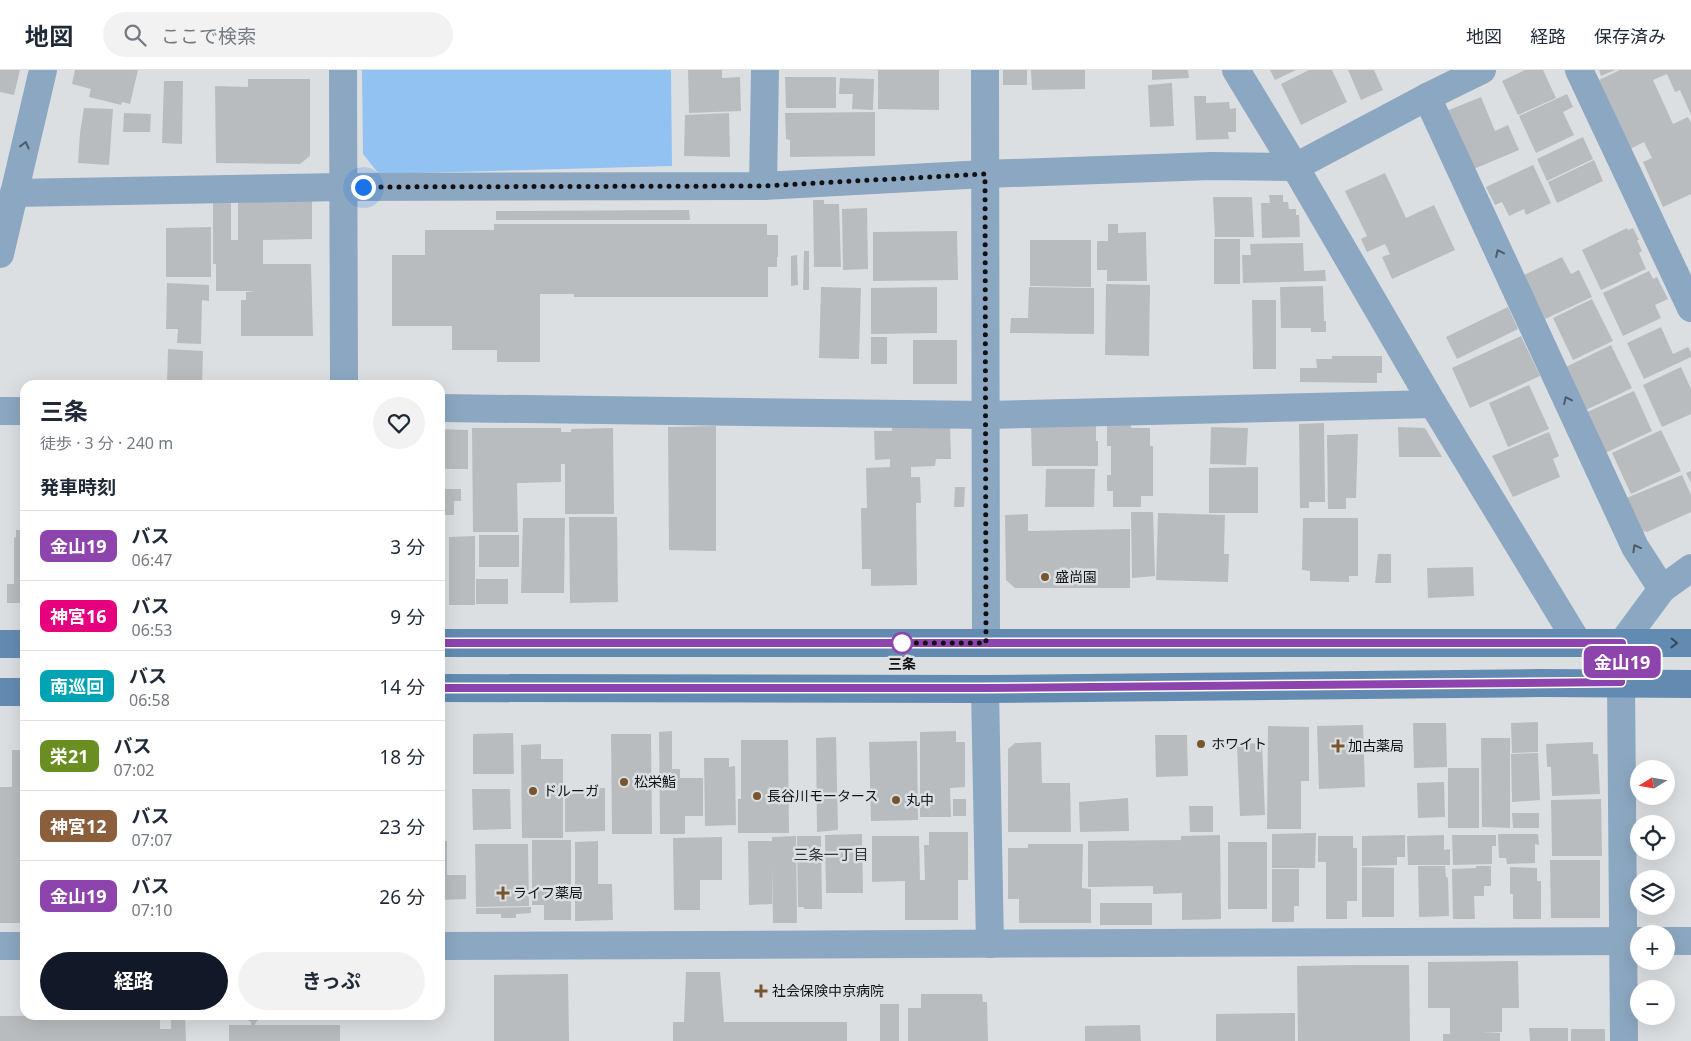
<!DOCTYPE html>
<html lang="ja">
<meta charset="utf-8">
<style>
:root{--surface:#fff;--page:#f2f2f3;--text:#1f2937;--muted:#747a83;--line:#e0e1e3;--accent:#111827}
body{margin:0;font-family:"Noto Sans","Noto Sans JP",sans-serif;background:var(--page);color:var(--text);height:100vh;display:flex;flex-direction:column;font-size:19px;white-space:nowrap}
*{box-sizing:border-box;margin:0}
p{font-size:16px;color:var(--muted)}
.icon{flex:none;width:28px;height:28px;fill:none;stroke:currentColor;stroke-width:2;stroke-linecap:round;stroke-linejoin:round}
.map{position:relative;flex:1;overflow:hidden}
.sheet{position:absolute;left:20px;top:310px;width:425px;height:640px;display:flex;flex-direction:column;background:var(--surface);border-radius:15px;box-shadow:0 5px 20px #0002}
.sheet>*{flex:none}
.badge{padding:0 10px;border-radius:8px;font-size:18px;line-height:32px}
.needle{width:32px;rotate:259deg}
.buttons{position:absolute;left:1630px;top:690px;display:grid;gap:10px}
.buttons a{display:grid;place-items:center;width:45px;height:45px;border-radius:50%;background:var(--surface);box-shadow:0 5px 20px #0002;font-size:25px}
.you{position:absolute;width:25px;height:25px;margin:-12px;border:4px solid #fff;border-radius:50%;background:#1a73e8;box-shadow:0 0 0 8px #1a73e833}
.map>.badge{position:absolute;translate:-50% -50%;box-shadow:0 0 0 2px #fff}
h2{padding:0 20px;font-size:19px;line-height:45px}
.round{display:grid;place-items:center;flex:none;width:52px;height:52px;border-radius:26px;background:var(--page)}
.overview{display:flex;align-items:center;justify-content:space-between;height:85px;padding:0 20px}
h1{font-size:24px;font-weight:700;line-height:38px}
.cta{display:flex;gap:10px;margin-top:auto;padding:10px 20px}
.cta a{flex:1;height:58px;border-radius:30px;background:var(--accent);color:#fff;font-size:20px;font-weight:700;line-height:58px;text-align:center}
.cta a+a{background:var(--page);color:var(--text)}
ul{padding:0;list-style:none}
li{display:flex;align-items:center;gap:15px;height:70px;padding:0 20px;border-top:1px solid var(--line)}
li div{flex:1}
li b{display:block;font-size:19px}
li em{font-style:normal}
li .badge{min-width:55px;font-weight:700;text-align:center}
header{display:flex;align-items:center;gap:30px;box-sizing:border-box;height:70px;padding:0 25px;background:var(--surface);border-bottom:1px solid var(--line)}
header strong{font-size:24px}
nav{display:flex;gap:28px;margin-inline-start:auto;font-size:18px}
.search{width:350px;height:45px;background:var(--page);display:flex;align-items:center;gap:12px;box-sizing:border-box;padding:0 18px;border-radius:28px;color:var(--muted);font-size:19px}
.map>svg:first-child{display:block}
.green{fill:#92c2f1}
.building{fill:#b9bcbf}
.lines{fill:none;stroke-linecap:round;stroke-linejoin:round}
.minor{stroke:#8ca7c1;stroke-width:28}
.tertiary{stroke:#8ca7c1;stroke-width:28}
.secondary{stroke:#638bb1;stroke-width:28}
.oneway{stroke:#4e5c6a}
.oneway2{stroke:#35485a}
.line-casing{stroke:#fff;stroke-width:11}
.line{stroke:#8e44ad;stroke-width:8}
.walk{stroke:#101112;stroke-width:5;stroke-dasharray:0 9}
.poi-dot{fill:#78552e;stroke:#dcdfe2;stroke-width:2}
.stop-dot{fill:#fff;stroke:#8e44ad;stroke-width:2.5}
.labels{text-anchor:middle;stroke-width:5;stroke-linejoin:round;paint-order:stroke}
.poi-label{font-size:14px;fill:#101112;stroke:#dcdfe2;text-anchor:start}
.stop-label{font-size:14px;font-weight:bold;fill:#101112;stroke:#dcdfe2}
.neighbourhood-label{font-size:15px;fill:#323437;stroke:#dcdfe2}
</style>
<header>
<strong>地図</strong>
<div class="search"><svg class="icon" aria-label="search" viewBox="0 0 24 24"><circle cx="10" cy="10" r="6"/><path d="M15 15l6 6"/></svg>ここで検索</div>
<nav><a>地図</a><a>経路</a><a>保存済み</a></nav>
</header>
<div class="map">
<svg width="1691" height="971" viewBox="0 0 1691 971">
<rect width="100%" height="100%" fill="#dcdfe2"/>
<!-- green -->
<path class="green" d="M362,0h309l1,96 -293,8 -16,-20z"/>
<!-- building -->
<g class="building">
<path d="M0,0h20l-6,25 -14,-3z"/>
<path d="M75,0h63l-8,34 -8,-2 -1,3 -32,-8 2,-8 -19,-5z"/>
<path d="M688,0h34v8l18,-1 1,34 -52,2z"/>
<path d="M878,0h61v40l-61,-1z"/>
<rect x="1003" y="0" width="24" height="15"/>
<path d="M1031,0h54v19l-53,1z"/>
<path d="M1152,0h36l1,8 -37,2z"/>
<path d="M1270,0h26l-21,10z"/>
<path d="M1309,0h23l15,32 -46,23 -20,-41z"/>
<path d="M1348,0h26l9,20 -22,10z"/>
<path d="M1525,0h18l13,28 -38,17 -16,-34z"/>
<path d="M1599,0h16l-14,6z"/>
<path d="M1620,0h71v45l-11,-25 -5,2 -8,-18 -14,6 20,44 15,-7 3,6v71l-28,13 -20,-45 9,-4 -8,-16 -14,7 -31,-69z"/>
<path d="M785,7h51v31h-50z"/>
<path d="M840,8l34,1 -1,31 -21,-1 1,-15h-14z"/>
<path d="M248,9h62v77l-10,8 -84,-1 -1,-77 33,1z"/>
<path d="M164,11h19l-1,63 -20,-1z"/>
<path d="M1172,13l2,43 -24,1 -2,-42z"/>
<path d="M1567,24l6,13 -10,5 11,23 -38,18 -17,-37z"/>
<path d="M1194,26h12v7l23,-1 1,7 6,-1v24h-8l1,7 -33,1z"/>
<path d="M1481,27l14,34 13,-6 11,25 -50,21 -25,-59z"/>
<path d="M84,38l29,1 -4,56 -31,-2 2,-30z"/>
<path d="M875,42v44l-85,1v-17l-4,-1 -1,-26z"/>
<path d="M124,43l27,1 -1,18h-27z"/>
<path d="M729,43l1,44 -46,-1 1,-41z"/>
<path d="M1583,67l10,22 -46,22 -10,-22z"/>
<path d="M1594,90l9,21 -46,22 -9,-21z"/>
<path d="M1533,95l18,38 -25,12 -2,-6 -15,7 -7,-14 -7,3 -9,-18z"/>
<path d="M1385,103l21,45 28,-13 21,45 -63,29 -10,-22 8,-3 -5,-10 -18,8 -6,-13 6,-3 -22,-45z"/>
<path d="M213,121h18v49h7v-47l74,7v39l-49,1v24h48l2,72h-72v-36h5v-8l9,-1h-39v-27h-3z"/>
<path d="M1269,125h14v7h5l1,7h7v6h3l1,22 -38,1 -1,-35h9z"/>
<path d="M1213,127h39l2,40h-39z"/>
<path d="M813,130h11v4h15l2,63h-27z"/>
<path d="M867,138l1,61 -25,1 -1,-61z"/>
<path d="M689,140l1,10h-194v-9z"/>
<path d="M494,154h273v11h11v22h-1v10h-9v30h-194v-3h-34v68h-43v-12h-45v-24h-60v-71h33v-25h69z"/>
<path d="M1108,154h10v9l28,-1 1,49h-40v-11h-10v-29h11z"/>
<path d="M211,157v50h-45v-49z"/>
<path d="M1627,158l1,2 5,-2 6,12h-2l5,11 -3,2 7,16 -45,21 -19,-40z"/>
<path d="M957,161l1,49 -85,1v-49z"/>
<rect x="1214" y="169" width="26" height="45"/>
<path d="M1030,170h61v47l-61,-1z"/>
<path d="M1303,173l1,28 21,-1 1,11 -83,2 -1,-28h9l-1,-11z"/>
<path d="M804,181h5v39h-6z"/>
<path d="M797,185l1,30 -7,1v-30z"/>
<path d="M1562,187l9,17 8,-4 13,27 -47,22 -9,-19 -4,2 -12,-25z"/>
<path d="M1649,201l4,8 4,-2 11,22 -13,6 6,13 -38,18 -20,-43z"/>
<path d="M167,213l42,2v16l-7,-1 -1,44 -24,-1 1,-14h-12z"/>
<path d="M1106,214l44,1 -1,71 -44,-1z"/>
<path d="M1323,216l1,35h2v11h-15v-4h-30l-1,-41z"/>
<path d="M821,217l40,1 -2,71 -40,-1z"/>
<path d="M937,217v46l-66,1v-46z"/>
<path d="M1029,217l65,1v46l-84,-1 1,-15h17z"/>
<path d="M1592,229l21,42 -40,19 -20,-42z"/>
<path d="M1252,230h24v69h-23z"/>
<path d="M1508,237l10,22 -61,30 -11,-22z"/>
<path d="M1661,257l12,27 15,-7 3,5v5l-47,22 -17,-36z"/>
<path d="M1521,266l19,40 -70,32 -18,-40z"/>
<rect x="871" y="267" width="16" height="27"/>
<rect x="913" y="270" width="44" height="44"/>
<path d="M1611,275l21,43 -46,22 -20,-43z"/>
<path d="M168,279l35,2 -1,34h-35z"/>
<path d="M1332,286h50v17h-5v10l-77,-1v-14h17l-1,-9h16z"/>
<path d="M1681,297l10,22v25l-29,13 -19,-42z"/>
<path d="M1529,315l20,44 -41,18 -19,-44z"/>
<path d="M1634,321l18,40 -49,23 -18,-41z"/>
<path d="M1107,353h24v5h19v18h3v50h-12v11h-28v-16h-6v-16h4v-29h-4z"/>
<path d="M1324,353l1,79h-16v6h-9l-1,-84z"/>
<path d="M1031,354h65v17h2v25h-66z"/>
<path d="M716,356v125l-47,-1 -1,-123z"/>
<path d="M950,356l1,33h-15l-1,7 -24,1v10h9l1,26h-5l1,82 -46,1v-17h-9l-1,-61h6l-1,-40 24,-1v-8l-15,1 -1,-29h18v-4z"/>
<path d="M1211,357l37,1 -2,37 -36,-1z"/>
<path d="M1398,357l27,1 17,29h-43z"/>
<path d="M472,358h89v4h10v-3l42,-1 1,86h-49v-50h-4v18l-44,1 1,49h-45z"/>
<path d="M440,359l28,1v39h-28z"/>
<path d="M1661,360l20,41 -50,23 -19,-41z"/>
<path d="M1549,362l10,24 -6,3 7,18 -47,20 -21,-41z"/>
<path d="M1358,364l-2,64h-10v11h-18l-1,-74z"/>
<path d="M1258,397v46h-49v-45z"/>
<path d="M1046,399h49l-1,38h-49z"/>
<path d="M1691,401v12l-5,-10z"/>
<path d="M1682,405l9,20v17l-44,20 -9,-3 -14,-30z"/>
<path d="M955,417h10l-1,20h-10z"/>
<path d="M440,419h21v12h-7v14h-14z"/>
<path d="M1131,442h22l2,64 -23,2z"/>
<path d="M1158,443l67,2 -1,39h5l-1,28 -72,-2z"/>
<path d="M1028,444v17l102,-2v59h-115l-9,-8 -1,-65z"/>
<path d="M569,447h48l1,85 -48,1z"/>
<path d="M523,448h42l-1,75h-43z"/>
<path d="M1303,448h55v58h-9v6l-39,-1v-10l-8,-1z"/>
<path d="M16,460h9v73h-18v-19h7v-46l2,-1z"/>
<rect x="479" y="465" width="40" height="32"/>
<path d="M475,466v69h-26v-68z"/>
<path d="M1378,484h13v29h-16z"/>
<path d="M1473,497l1,29 -46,2 -1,-30z"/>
<rect x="476" y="509" width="32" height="25"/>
<path d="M1538,652v30l-26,1 -1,-30z"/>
<path d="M1413,653h33l1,44 -33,1z"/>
<path d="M1363,655l2,62 -46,2 -2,-63z"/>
<path d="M1268,656l41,1v54h-8v48h-34z"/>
<path d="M672,661v38h8v9h23v38h-18v18h-25l-1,-102z"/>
<path d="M956,661v11h9v45l-15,1 1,29h-31v-85z"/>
<path d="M513,663l1,41h-41v-40z"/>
<path d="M611,664h40l1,100h-40z"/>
<path d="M1155,665h32l1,41 -32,1z"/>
<path d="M836,667l2,93 -21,2 -1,-94z"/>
<path d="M1481,668h29v90l-28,-1z"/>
<path d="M741,670h47l1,93h-51v-34h3z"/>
<path d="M917,671l1,79 -47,1 -2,-79z"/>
<path d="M1041,672l1,41h28l1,49h-63v-83l7,-6z"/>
<path d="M1593,672v12h5l2,40 -48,2 -1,-29h-4l-1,-23z"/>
<path d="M1262,673l3,72 -25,1 -3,-72z"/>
<path d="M541,674v15h22v79h-41l-1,-93z"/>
<path d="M12,680h13v173h-25v-136h12z"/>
<path d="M1538,683l2,47 -28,2 -1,-48z"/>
<path d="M704,688h25v9l6,-1 1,59 -31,1z"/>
<rect x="1448" y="698" width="31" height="60"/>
<path d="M1444,712l1,35 -27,1 -1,-35z"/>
<path d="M605,718v43l-40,1v-43z"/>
<path d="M472,719h38l1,40 -38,1z"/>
<path d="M1128,728l1,33 -49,1 -1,-30z"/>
<rect x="953" y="729" width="13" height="17"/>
<path d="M1601,729l1,57h-50l-1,-56z"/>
<path d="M1189,736h24v26h-23z"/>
<path d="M1512,743h27v15h-26z"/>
<path d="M929,762h39v48h-10v40h-53v-39l-33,1v-46h47l1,44h5l-1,-35h5z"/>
<path d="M1316,763l-1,35h-43v-34z"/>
<path d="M862,764l1,59h-37l-1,-58z"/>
<path d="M1498,764h40l1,11 -4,-1v19l-28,1 -1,-6h-7z"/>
<path d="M1220,765l1,84 -39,1v-27l-29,1v-8l-65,1v-46l93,-1v-4z"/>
<path d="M1405,765v22h-8v8l-35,1v-30z"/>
<path d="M1444,765v15l6,-1v16h-42l-1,-29z"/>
<path d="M1452,765h44v11h-4v18l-39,1z"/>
<path d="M796,766l1,87h-24l-1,-56v37l-23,1 -1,-64h24v-4z"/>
<path d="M797,766h24l1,73h-18v-2h-6z"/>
<path d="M1318,766h35v12h4v53h-10v18h-21v-57h-8z"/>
<path d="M722,767v43h-22v30h-26l-1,-72z"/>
<path d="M532,770h39v80h-27v-15h-12z"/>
<path d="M440,771h7v34h19v24l-26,1z"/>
<path d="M598,771v43h14l1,36 -38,1v-79z"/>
<rect x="1228" y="772" width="39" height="67"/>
<path d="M475,774h53l1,62 -53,1z"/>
<path d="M1028,774h55l-1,44 9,1v34h-72v-24h-11v-51h20z"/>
<path d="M1550,790h50v58h-49z"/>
<path d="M1418,796h27l1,11 2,1 1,38 -30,1z"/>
<path d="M1476,796h15v20h-7v10h-10l1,23h-22l-1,-50 24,-1z"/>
<path d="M1362,797l32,1v49h-32z"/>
<path d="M1510,797l27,1v13h4v38h-28v-25h-3z"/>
<path d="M1272,799h27v37h-5v16h-22z"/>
<rect x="1100" y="833" width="52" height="22"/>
<path d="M531,837v6l-15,1v4h-15v-4h-25v-6z"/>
<path d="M1518,891l1,47h-17v24l-21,1h19v8h-57v-7h7v-26h-22v-46z"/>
<path d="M1354,895h55l1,76h-112l-1,-75z"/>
<path d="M686,902h34l4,50h123v19h-174v-19h11z"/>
<path d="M568,904l1,67h-75v-66z"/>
<path d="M921,924h61l1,8h4l1,39h-80v-33h13z"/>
<rect x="880" y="934" width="19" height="37"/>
<path d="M1295,943v28h-79v-27z"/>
<path d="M160,945v14h11v-14h14l1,26h-186v-25z"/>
<path d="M244,945h17v3l-5,4 -1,3h85v16h-111v-16h22v-3l-4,-2z"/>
<path d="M1140,955l1,16h-56v-15z"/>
<path d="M1529,958h39v13h-38z"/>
<rect x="1571" y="959" width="34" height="12"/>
</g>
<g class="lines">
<!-- minor -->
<g class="minor">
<path d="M343,0l1,315"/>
<path d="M985,0l1,573"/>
<path d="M1236,0l59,97 138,237 145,239"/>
<path d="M1579,0l112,238"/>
<path d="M1427,27l208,450 27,42"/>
<path d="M763,116l2,-116"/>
<path d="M14,123l329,-6 420,-1 222,-12 226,-8 84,1 132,-70 55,-27"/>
<path d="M0,184l43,-184"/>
<path d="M440,338l546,7 447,-11"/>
<path d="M0,341h25"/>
<path d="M1621,612l3,359"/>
<path d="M985,619l5,255"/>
<path d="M1666,871h25"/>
<path d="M0,876h25"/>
<path d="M440,876l1199,-5"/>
</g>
<!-- tertiary -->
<path class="tertiary" d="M1621,612l1,-39 40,-54 29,-21"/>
<!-- secondary -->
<g class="secondary">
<path d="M440,573h1251"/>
<path d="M0,574h25"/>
<path d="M440,618l545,1 556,-6 150,1"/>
<path d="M0,622h25"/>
</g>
</g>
<!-- one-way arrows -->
<defs><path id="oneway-chevron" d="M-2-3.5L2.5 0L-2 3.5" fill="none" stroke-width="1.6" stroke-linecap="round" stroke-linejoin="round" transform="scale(1.25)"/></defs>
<g class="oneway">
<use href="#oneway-chevron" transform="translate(25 75) rotate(-76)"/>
<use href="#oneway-chevron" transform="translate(1499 183) rotate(-115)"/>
<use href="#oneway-chevron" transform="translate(1567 330) rotate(-115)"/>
<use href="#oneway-chevron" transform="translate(1636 478) rotate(-119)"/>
</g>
<use class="oneway2" href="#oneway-chevron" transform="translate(1674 573) rotate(1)"/>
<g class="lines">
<defs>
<path id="line" d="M440,573h1182l-1,39 -636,6h-545"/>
</defs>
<!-- line casing -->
<use href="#line" class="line-casing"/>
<!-- line -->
<use href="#line" class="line"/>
<!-- walk -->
<path class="walk" d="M363,117l399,-1 223,-12 1,469h-84"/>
</g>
<!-- markers -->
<g class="poi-dot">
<circle cx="1045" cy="507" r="5"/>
<circle cx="1201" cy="674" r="5"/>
<path d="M1335.5 668.5h5v5h5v5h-5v5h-5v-5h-5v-5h5z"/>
<circle cx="624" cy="712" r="5"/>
<circle cx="533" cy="721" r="5"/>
<circle cx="757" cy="726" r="5"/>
<circle cx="896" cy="730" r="5"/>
<path d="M500.5 815.5h5v5h5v5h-5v5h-5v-5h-5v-5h5z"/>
<path d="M758.5 913.5h5v5h5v5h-5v5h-5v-5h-5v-5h5z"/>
</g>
<circle class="stop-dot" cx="902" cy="573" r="10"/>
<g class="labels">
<!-- poi labels -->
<g class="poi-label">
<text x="1055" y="512">盛尚園</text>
<text x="1211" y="679">ホワイト</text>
<text x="1348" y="681">加古薬局</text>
<text x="634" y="717">松栄鮨</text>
<text x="543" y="726">ドルーガ</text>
<text x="767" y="731">長谷川モータース</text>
<text x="906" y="735">丸中</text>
<text x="513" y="828">ライフ薬局</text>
<text x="772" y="926">社会保険中京病院</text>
</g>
<!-- stop labels -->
<g class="stop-label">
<text x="902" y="599">三条</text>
</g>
<!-- neighbourhood labels -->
<g class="neighbourhood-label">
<text x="831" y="790">三条一丁目</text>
</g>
</g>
</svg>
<div class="buttons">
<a><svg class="needle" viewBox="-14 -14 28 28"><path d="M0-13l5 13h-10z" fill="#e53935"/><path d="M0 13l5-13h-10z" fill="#747a83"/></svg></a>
<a><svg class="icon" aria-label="locate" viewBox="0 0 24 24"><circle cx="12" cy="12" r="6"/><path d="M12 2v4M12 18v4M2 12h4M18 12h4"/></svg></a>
<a><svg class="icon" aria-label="layers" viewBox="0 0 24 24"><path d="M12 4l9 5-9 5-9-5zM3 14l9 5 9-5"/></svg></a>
<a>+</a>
<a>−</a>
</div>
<div class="you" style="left:363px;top:117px"></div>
<b class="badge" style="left:1622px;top:592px;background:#8e44ad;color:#fff">金山19</b>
<section class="sheet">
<div class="overview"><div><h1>三条</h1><p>徒歩 · 3 分 · 240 m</p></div><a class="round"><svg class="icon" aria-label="heart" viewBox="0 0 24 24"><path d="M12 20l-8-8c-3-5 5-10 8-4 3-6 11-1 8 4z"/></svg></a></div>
<h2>発車時刻</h2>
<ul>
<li><span class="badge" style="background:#8e44ad;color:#fff">金山19</span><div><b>バス</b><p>06:47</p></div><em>3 分</em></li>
<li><span class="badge" style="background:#e6007e;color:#fff">神宮16</span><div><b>バス</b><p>06:53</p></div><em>9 分</em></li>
<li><span class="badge" style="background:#00a3b4;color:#fff">南巡回</span><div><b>バス</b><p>06:58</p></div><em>14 分</em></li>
<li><span class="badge" style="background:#6b8e23;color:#fff">栄21</span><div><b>バス</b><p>07:02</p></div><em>18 分</em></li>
<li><span class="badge" style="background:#8b5e3c;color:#fff">神宮12</span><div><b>バス</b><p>07:07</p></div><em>23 分</em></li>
<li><span class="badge" style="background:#8e44ad;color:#fff">金山19</span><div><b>バス</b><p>07:10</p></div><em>26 分</em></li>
</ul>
<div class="cta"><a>経路</a><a>きっぷ</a></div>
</section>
</div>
